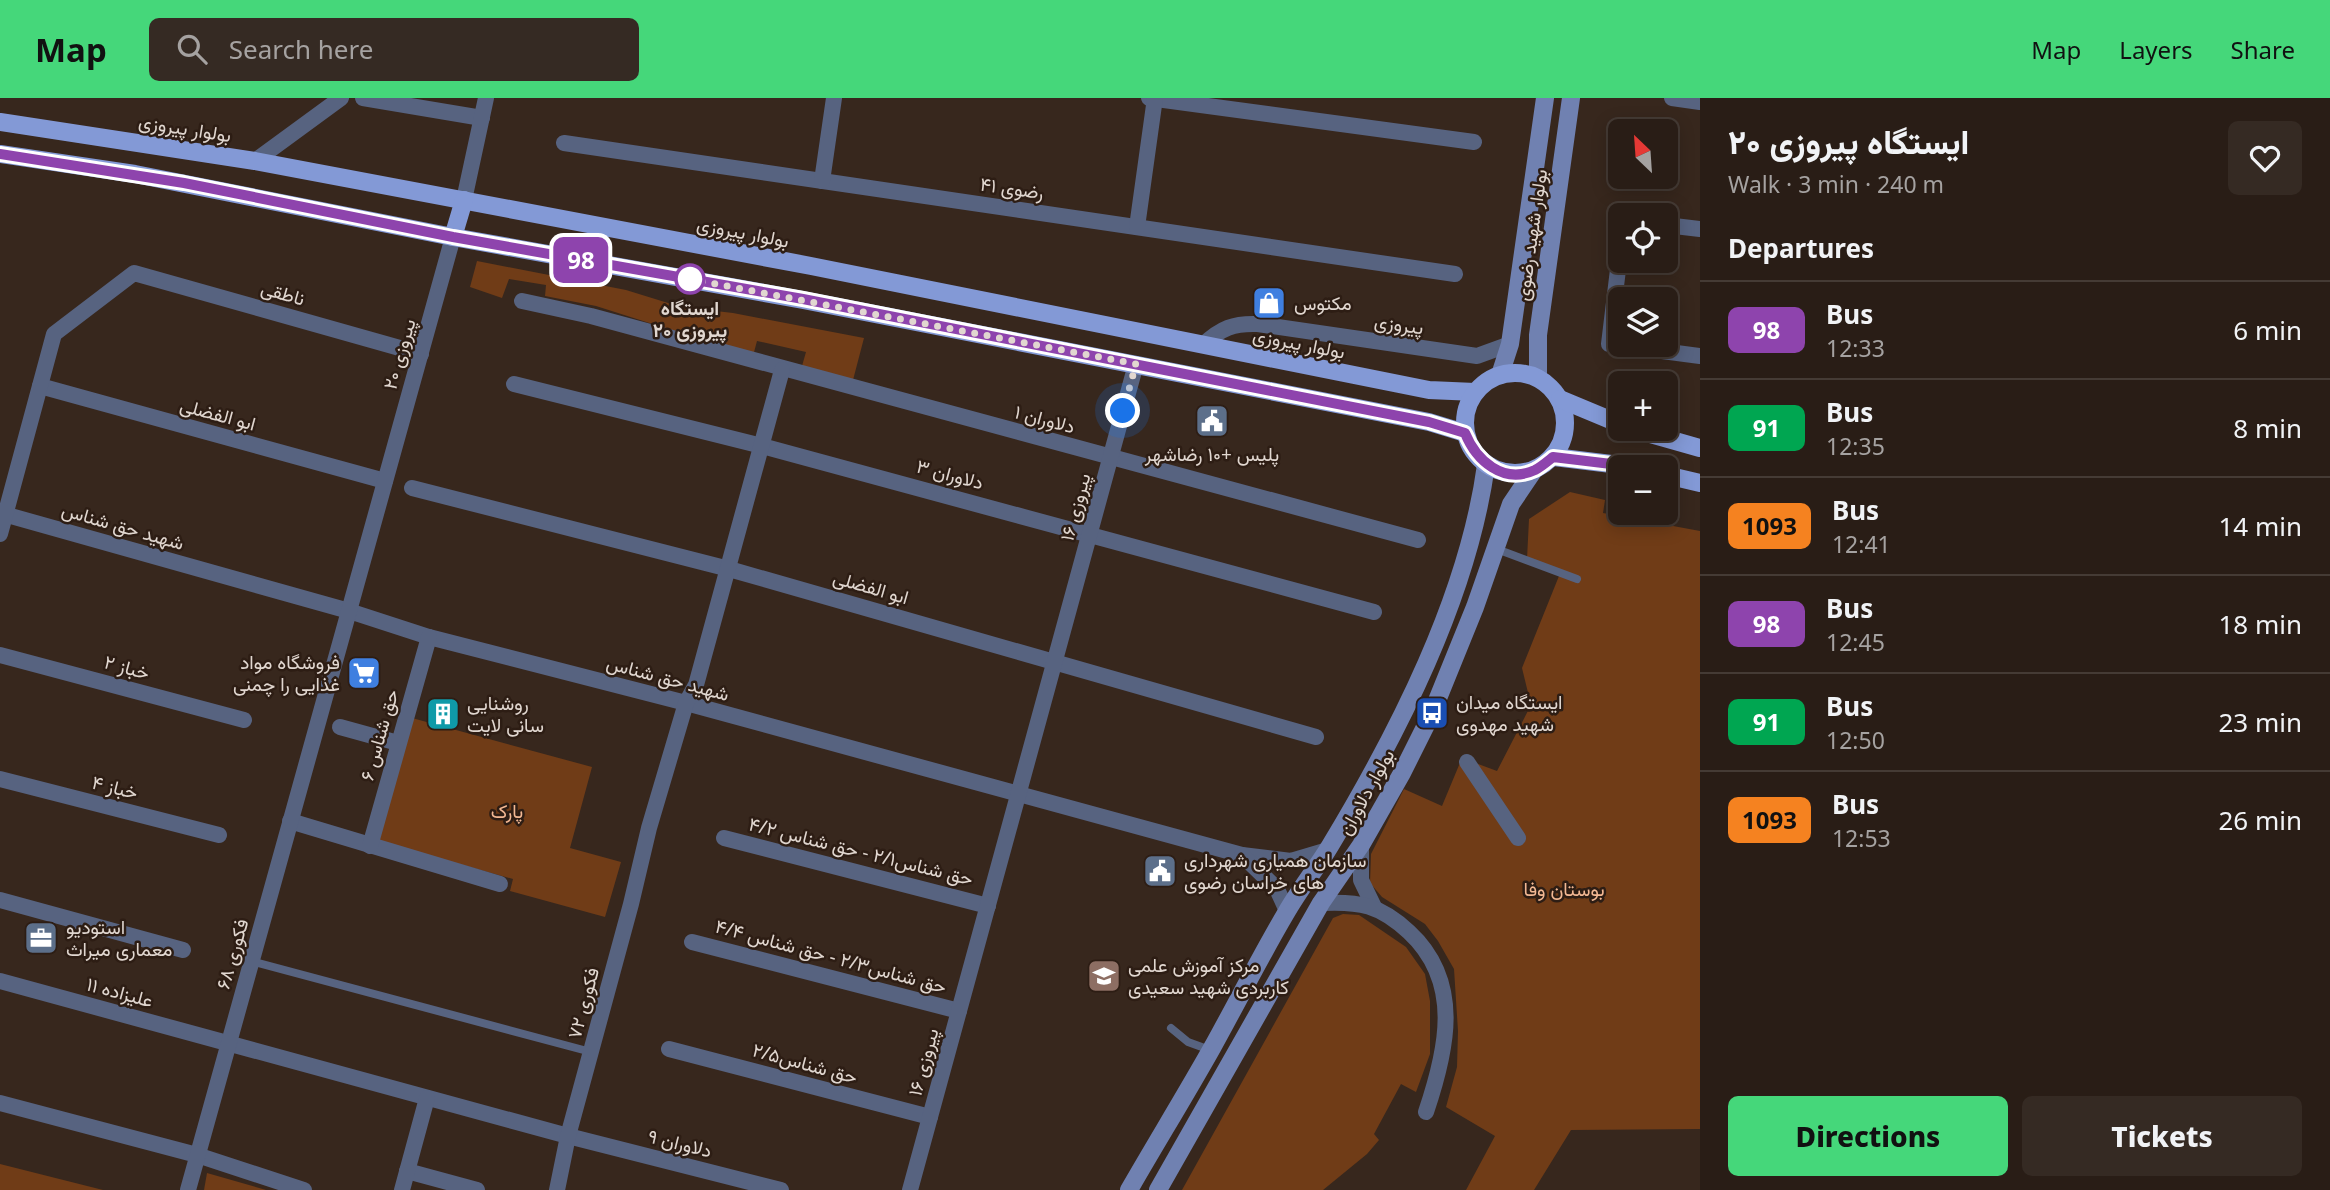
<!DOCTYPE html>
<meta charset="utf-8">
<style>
:root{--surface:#291d16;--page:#352a23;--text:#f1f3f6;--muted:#a5a2a1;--line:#453b35;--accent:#45d77a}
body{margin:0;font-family:"Noto Sans",Vazirmatn,sans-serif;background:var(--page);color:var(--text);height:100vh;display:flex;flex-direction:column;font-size:26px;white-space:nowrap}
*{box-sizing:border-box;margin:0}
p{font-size:23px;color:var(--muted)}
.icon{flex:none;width:38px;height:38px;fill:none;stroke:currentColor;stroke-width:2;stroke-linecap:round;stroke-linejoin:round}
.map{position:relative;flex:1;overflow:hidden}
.side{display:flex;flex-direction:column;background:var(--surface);width:630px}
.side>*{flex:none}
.badge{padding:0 14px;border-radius:10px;font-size:24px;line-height:46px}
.needle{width:46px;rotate:335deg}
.fabs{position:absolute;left:1608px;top:21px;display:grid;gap:14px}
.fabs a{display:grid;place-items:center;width:70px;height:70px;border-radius:10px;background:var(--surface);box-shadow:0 4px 18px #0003,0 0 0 2px var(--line);font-size:35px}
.you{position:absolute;width:35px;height:35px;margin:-18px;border:5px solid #fff;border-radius:50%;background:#1a73e8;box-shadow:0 0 0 10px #1a73e833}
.map>.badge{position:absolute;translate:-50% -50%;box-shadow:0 0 0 4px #fff}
h2{padding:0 28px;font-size:26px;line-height:63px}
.round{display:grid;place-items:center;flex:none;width:74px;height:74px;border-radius:10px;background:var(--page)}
.head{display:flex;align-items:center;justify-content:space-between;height:119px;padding:0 28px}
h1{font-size:33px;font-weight:800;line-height:52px}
.action{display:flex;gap:14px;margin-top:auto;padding:14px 28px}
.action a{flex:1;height:80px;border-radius:10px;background:var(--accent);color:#111;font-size:28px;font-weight:800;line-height:80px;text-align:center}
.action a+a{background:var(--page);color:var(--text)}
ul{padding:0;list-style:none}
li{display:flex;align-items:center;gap:21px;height:98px;padding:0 28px;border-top:2px solid var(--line)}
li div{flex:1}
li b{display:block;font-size:26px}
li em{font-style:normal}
li .badge{min-width:77px;font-weight:700;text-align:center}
header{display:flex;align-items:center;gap:42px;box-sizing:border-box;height:98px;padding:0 35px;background:var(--accent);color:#111}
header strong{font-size:33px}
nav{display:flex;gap:38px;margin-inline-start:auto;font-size:24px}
.search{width:490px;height:63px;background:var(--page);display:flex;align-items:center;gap:18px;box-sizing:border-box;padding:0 24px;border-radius:10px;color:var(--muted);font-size:26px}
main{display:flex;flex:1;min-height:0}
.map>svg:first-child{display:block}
.green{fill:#703c17}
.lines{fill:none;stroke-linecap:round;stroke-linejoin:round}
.lane{stroke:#576380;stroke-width:8}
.street{stroke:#576380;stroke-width:16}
.secondary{stroke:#7081b1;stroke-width:18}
.primary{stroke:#8399d6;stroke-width:18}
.line-casing{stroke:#fff;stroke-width:16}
.line{stroke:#8e44ad;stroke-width:10}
.walk{stroke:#e1d7d0;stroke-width:7;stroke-dasharray:0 12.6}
.stop-dot{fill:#fff;stroke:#8e44ad;stroke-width:3.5}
.labels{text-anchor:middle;stroke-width:5;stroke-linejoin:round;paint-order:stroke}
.street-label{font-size:19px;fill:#e1d7d0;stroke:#2d1d14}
.poi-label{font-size:19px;fill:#e1d7d0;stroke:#2d1d14;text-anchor:start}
.stop-label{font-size:19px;font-weight:bold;fill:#e1d7d0;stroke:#2d1d14}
.park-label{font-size:19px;fill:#f3b893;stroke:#2d1d14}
</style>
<header>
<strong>Map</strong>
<div class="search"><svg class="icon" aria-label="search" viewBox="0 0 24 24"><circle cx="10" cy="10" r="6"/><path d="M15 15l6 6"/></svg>Search here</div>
<nav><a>Map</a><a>Layers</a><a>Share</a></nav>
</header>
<main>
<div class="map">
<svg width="1700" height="1092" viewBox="0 0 1700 1092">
<rect width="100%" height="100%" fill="#37271d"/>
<!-- green -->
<g class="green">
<path d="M477,163l149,29 55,17 52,6 131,25 -11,42 -51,-14 4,-14 -49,-11 -4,15 -157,-50 -51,-10 1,-11 -37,-6 -7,19 -32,-11z"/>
<path d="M1570,394l35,8 -2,13 97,18v598l-129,1 -37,60h-68l29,-54 -49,-29 11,-40 1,-36 -4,-62 -16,-28 -13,-17 -43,-27 -12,-14 1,-29 33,-65 38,17 20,-48 35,13 34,-66 -9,-37 37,-92 -32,-17 2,-40z"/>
<path d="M412,620l180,49 -22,81 51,14 -16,55 -95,-26 3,-12 -136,-38z"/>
<path d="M1343,816l16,1 47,32 19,27 5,27v53l-14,38 -15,-8 -27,50 5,6 -12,14 -44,36h-141l151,-272z"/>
<path d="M0,1066l103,26h-103z"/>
<path d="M207,1075l59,17h-62z"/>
</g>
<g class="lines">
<!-- lane -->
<g class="lane">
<path d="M1494,450l83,31"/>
<path d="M251,863l340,91"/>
<path d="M1171,930l17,14 22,8"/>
</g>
<!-- street -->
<g class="street">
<path d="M363,0l119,20"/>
<path d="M1149,0l325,44"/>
<path d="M1672,0l28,4"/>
<path d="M564,45l891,131"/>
<path d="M255,63l86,-63"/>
<path d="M822,83l12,-83"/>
<path d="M464,102l22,-102"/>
<path d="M1666,127l34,4"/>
<path d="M1137,129l18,-129"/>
<path d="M1620,155l-11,91 91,12"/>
<path d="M522,203l69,15 827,224"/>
<path d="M1203,247c18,-17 31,-22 55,-21l219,32 33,-12"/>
<path d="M514,286l248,62 612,166"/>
<path d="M40,288l345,95"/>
<path d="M412,390l317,81 587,168"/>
<path d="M0,415l349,98 80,26 257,66 556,152 49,6 37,-11"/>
<path d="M0,436l54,-200 80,-61 287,81"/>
<path d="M0,557l244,65"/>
<path d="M340,629l58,16"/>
<path d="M1467,664l51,76"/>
<path d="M0,681l219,56"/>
<path d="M290,723l210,63"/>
<path d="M724,740l264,68"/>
<path d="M1361,747v35l13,27"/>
<path d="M370,748l59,-209"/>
<path d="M1242,757l35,34 10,22"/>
<path d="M0,802l183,50"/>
<path d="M1321,805c39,-2 59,2 88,29 54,50 38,118 17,180"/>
<path d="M692,844l267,69"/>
<path d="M0,883l568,155 213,54"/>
<path d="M669,951l261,68"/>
<path d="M0,1005l197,52 107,35"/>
<path d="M407,1073l70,19"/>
<path d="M188,1092l265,-953"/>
<path d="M402,1092l25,-92"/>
<path d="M557,1092l11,-54 63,-232 18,-76 37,-125 10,-18 86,-315"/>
<path d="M910,1092l226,-826"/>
</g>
<!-- secondary -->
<g class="secondary">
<path d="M1500,277l10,-31 35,-246"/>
<path d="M1538,280v-43l33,-237"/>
<path d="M1129,1092c27,-47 56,-94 83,-142 25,-45 48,-91 74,-135 13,-23 30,-44 44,-67 68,-113 138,-249 156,-381"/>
<path d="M1158,1092l163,-287 40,-58 41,-72 30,-60 43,-106 36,-103 23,-34"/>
</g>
<!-- primary -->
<g class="primary">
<path d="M0,24l255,39 556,105 618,124 46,2"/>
<path d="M0,56l135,20 318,63 350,63 626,122 36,11"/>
<path d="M453,139l11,-37"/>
<circle cx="1515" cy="325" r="50"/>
<path d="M1560,301l60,25"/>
<path d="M1633,331l67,19"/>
<path d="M1554,359l82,10"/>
<path d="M1666,377l34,8"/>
</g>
</g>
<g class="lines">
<defs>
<path id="line" d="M0,56l184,29 269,54 350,62 626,123 36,11c11,27 38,52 70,37 6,-3 13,-9 18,-13l83,10"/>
</defs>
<!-- line casing -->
<use href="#line" class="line-casing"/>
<!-- line -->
<use href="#line" class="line"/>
<!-- walk -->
<path class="walk" d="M690,181l446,85 -13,47"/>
</g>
<!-- icons -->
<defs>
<symbol id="shop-square" viewBox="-11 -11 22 22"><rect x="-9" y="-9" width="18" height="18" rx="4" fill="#3f7fe0" stroke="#2d1d14"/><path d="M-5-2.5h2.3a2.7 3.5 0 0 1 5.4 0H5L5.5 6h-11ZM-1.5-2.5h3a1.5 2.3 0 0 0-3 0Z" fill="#fff"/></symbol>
<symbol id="civic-square" viewBox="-11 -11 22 22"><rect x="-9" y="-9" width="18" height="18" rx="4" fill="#5c6f8a" stroke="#2d1d14"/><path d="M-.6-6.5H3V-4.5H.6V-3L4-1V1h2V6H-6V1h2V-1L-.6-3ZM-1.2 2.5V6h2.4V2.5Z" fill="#fff"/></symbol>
<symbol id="supermarket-square" viewBox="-11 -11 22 22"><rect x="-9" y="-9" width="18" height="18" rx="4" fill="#3f7fe0" stroke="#2d1d14"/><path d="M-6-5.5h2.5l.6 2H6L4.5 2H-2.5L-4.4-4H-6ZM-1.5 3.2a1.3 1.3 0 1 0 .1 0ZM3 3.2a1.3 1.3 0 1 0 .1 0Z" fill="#fff"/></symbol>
<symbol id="bus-square" viewBox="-11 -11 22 22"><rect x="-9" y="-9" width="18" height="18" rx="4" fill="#1a4fb4" stroke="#2d1d14"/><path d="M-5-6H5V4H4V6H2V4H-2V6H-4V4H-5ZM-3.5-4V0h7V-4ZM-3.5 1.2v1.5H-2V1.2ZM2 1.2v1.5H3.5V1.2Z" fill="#fff"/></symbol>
<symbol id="building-square" viewBox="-11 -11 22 22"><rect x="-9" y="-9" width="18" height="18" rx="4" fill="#0f9aa8" stroke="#2d1d14"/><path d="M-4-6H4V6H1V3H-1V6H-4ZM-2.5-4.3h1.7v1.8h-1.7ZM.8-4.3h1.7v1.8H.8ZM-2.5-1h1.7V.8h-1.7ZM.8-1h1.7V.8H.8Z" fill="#fff"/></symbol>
<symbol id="office-square" viewBox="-11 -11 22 22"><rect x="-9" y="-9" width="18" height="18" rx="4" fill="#5c6f8a" stroke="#2d1d14"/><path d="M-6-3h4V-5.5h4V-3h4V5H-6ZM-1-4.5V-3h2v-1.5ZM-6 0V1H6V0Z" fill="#fff"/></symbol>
<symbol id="university-square" viewBox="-11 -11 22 22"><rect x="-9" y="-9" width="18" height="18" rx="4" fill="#8d6e63" stroke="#2d1d14"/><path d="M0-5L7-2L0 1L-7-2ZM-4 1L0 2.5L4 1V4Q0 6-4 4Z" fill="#fff"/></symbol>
</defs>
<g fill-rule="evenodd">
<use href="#shop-square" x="1250" y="186" width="38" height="38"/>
<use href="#civic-square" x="1193" y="304" width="38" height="38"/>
<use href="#supermarket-square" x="345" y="556" width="38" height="38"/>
<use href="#bus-square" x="1413" y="596" width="38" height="38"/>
<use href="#building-square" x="424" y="597" width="38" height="38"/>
<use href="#civic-square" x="1141" y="754" width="38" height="38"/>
<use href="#office-square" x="22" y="821" width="38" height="38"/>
<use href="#university-square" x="1085" y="859" width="38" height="38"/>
</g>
<!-- markers -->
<circle class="stop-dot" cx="690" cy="181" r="14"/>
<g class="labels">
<!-- street labels -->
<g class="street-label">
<text transform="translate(185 30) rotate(9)" y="7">بولوار پیروزی</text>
<text transform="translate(1012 90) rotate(8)" y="7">رضوی ۴۱</text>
<text transform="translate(743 134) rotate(11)" y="7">بولوار پیروزی</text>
<text transform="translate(1531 137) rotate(-82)" y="7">بولوار شهید رضوی</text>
<text transform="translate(283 195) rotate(16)" y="7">ناطقی</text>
<text transform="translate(1399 226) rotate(8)" y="7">پیروزی</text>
<text transform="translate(1299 245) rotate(11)" y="7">بولوار پیروزی</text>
<text transform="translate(399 256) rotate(-74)" y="7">پیروزی ۲۰</text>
<text transform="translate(218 316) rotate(15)" y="7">ابو الفضلی</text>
<text transform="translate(1045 321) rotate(15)" y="7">دلاوران ۱</text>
<text transform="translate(950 376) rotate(15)" y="7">دلاوران ۳</text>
<text transform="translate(1075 409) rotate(-75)" y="7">پیروزی ۱۶</text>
<text transform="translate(123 428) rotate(16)" y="7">شهید حق شناس</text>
<text transform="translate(871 489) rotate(16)" y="7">ابو الفضلی</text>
<text transform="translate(127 569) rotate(15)" y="7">خباز ۲</text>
<text transform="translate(668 580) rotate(15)" y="7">شهید حق شناس</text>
<text transform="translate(379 637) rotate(-74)" y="7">حق شناس ۶</text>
<text transform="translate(115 689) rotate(14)" y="7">خباز ۴</text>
<text transform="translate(1366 694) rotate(-61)" y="7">بولوار دلاوران</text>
<text transform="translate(861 753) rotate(14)" y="7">حق شناس۲/۱ - حق شناس ۴/۲</text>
<text transform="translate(232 856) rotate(-74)" y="7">فکوری ۶۸</text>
<text transform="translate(831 858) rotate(15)" y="7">حق شناس۲/۳ - حق شناس ۴/۴</text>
<text transform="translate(120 894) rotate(15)" y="7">علیزاده ۱۱</text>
<text transform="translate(583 905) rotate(-75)" y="7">فکوری ۷۲</text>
<text transform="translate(923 964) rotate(-75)" y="7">پیروزی ۱۶</text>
<text transform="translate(805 965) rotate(15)" y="7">حق شناس۲/۵</text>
<text transform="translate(680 1045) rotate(14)" y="7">دلاوران ۹</text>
</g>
<!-- poi labels -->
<g class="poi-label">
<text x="1294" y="212">مکتوس</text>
<text x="1212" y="363" text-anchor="middle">پلیس +۱۰ رضاشهر</text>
<text x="340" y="571" text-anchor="end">فروشگاه مواد<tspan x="340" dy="22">غذایی را چمنی</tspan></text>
<text x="1456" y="611">ایستگاه میدان<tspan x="1456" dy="22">شهید مهدوی</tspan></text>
<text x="467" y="612">روشنایی<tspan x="467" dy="22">سانی لایت</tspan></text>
<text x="1184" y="769">سازمان همیاری شهرداری<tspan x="1184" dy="22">های خراسان رضوی</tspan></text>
<text x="66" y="836">استودیو<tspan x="66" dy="22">معماری میراث</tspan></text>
<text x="1128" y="874">مرکز آموزش علمی<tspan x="1128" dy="22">کاربردی شهید سعیدی</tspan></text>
</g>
<!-- stop labels -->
<g class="stop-label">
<text x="690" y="217">ایستگاه<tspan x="690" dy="22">پیروزی ۲۰</tspan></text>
</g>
<!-- park labels -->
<g class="park-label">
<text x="507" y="720">پارک</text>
<text x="1564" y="798">بوستان وفا</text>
</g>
</g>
</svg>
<div class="fabs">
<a><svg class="needle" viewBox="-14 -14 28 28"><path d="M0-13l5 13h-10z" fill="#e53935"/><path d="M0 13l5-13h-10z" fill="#a5a2a1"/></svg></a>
<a><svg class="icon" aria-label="locate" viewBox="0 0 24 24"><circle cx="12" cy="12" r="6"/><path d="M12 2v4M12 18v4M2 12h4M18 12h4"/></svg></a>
<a><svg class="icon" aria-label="layers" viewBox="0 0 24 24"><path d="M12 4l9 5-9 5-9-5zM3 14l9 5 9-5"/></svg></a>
<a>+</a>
<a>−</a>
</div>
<div class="you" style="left:1123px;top:313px"></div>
<b class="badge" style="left:581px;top:162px;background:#8e44ad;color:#fff">98</b>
</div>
<section class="side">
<div class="head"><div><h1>ایستگاه پیروزی ۲۰</h1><p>Walk · 3 min · 240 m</p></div><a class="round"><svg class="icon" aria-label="heart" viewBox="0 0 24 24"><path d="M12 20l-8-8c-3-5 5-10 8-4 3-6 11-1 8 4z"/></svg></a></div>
<h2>Departures</h2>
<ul>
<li><span class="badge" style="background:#8e44ad;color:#fff">98</span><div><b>Bus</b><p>12:33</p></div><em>6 min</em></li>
<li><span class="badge" style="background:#00a651;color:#fff">91</span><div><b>Bus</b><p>12:35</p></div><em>8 min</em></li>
<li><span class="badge" style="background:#f58220;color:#111">1093</span><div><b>Bus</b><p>12:41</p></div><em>14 min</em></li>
<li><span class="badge" style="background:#8e44ad;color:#fff">98</span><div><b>Bus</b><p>12:45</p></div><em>18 min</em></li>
<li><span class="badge" style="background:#00a651;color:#fff">91</span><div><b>Bus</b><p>12:50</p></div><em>23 min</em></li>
<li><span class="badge" style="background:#f58220;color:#111">1093</span><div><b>Bus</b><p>12:53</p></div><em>26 min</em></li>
</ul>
<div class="action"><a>Directions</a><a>Tickets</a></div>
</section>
</main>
